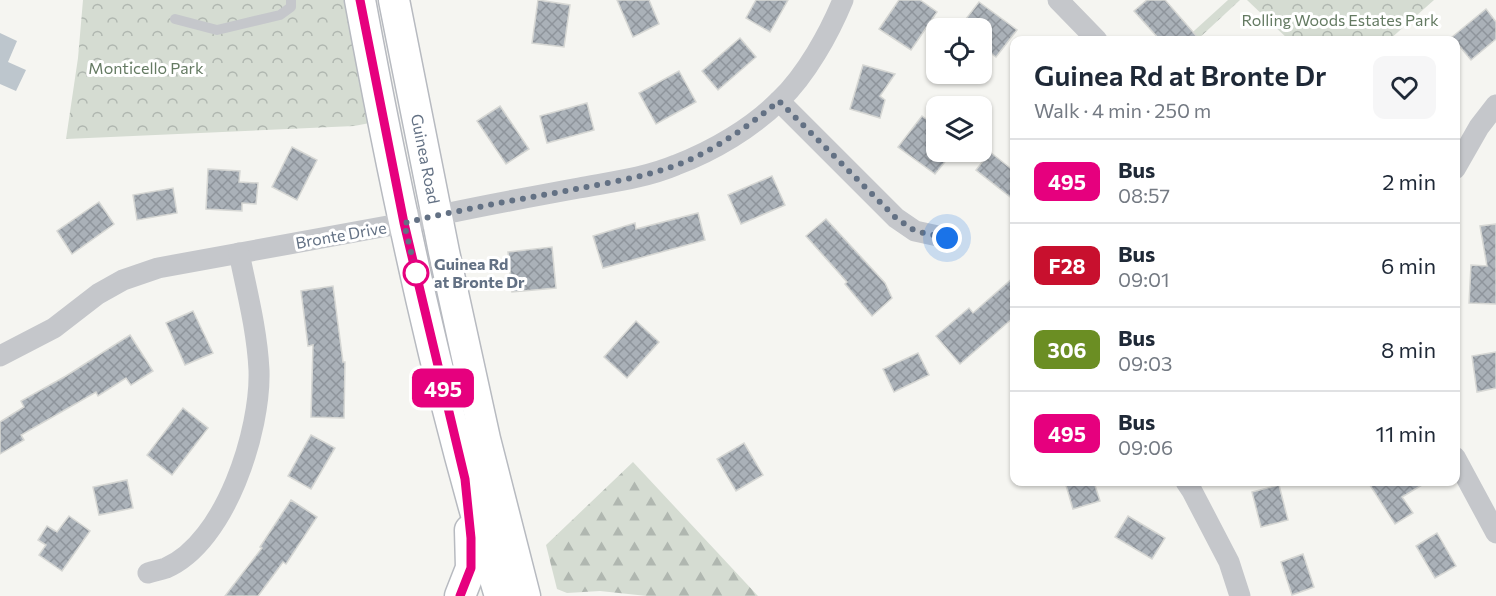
<!DOCTYPE html>
<meta charset="utf-8">
<style>
:root{--surface:#fff;--page:#f6f6f7;--text:#1f2937;--muted:#747a83;--line:#e0e1e3}
body{margin:0;font-family:Commissioner,sans-serif;background:var(--page);color:var(--text);height:100vh;display:flex;flex-direction:column;font-size:22px;white-space:nowrap}
*{box-sizing:border-box;margin:0}
p{font-size:20px;color:var(--muted)}
.icon{flex:none;width:33px;height:33px;fill:none;stroke:currentColor;stroke-width:2;stroke-linecap:round;stroke-linejoin:round}
.map{position:relative;flex:1;overflow:hidden}
.panel{position:absolute;left:1010px;top:36px;width:450px;height:450px;display:flex;flex-direction:column;background:var(--surface);border-radius:12px;box-shadow:0 2px 4px #0004}
.panel>*{flex:none}
.badge{padding:0 12px;border-radius:9px;font-size:21px;line-height:39px}
.fabs{position:absolute;left:926px;top:18px;display:grid;gap:12px}
.fabs a{display:grid;place-items:center;width:66px;height:66px;border-radius:12px;background:var(--surface);box-shadow:0 2px 4px #0004;font-size:30px}
.you{position:absolute;width:30px;height:30px;margin:-15px;border:4px solid #fff;border-radius:50%;background:#1a73e8;box-shadow:0 0 0 9px #1a73e833}
.map>.badge{position:absolute;translate:-50% -50%;box-shadow:0 0 0 3px #fff}
.round{display:grid;place-items:center;flex:none;width:63px;height:63px;border-radius:12px;background:var(--page)}
.head{display:flex;align-items:center;justify-content:space-between;height:102px;padding:0 24px}
h1{font-size:28px;font-weight:600;line-height:45px}
ul{padding:0;list-style:none}
li{display:flex;align-items:center;gap:18px;height:84px;padding:0 24px;border-top:2px solid var(--line)}
li div{flex:1}
li b{display:block;font-size:22px}
li em{font-style:normal}
li .badge{min-width:66px;font-weight:700;text-align:center}
.map>svg:first-child{display:block}
.forest{fill:url(#forest-firs)}
.park{fill:url(#park-crowns)}
.water{fill:#bdc6cd}
.building{fill:url(#building-cross-hatch);stroke:#d6d7d4;stroke-width:1.5}
.lines{fill:none;stroke-linecap:round;stroke-linejoin:round}
.secondary-casing{stroke:#b7bac0;stroke-width:33}
.service{stroke:#c5c7cb;stroke-width:10}
.minor{stroke:#c5c7cb;stroke-width:21}
.secondary{stroke:#fff;stroke-width:30}
.line-casing{stroke:#fff;stroke-width:14}
.line{stroke:#e6007e;stroke-width:9}
.walk{stroke:#637184;stroke-width:6;stroke-dasharray:0 10.8}
.stop-dot{fill:#fff;stroke:#e6007e;stroke-width:3}
.labels{text-anchor:middle;stroke-width:6;stroke-linejoin:round;paint-order:stroke}
.park-label{font-size:16px;fill:#647a62;stroke:#fff}
.street-label{font-size:16px;fill:#637184;stroke:#fff}
.stop-label{font-size:16px;font-weight:bold;fill:#637184;stroke:#fff;text-anchor:start}
</style>
<div class="map">
<svg width="1496" height="596" viewBox="0 0 1496 596">
<defs>
<pattern id="forest-firs" width="22" height="20" patternUnits="userSpaceOnUse" patternTransform="scale(1.5)"><rect width="22" height="20" fill="#d5dcd2"/><path d="M5 1l3.5 6h-7zM16 11l3.5 6h-7z" fill="#b0b7b0"/></pattern>
<pattern id="park-crowns" width="20" height="18" patternUnits="userSpaceOnUse" patternTransform="scale(1.5)"><rect width="20" height="18" fill="#d5dcd2"/><path d="M2 6a3 3 0 1 1 6 0M12 15a3 3 0 1 1 6 0" fill="none" stroke="#b0b7b0"/></pattern>
<pattern id="building-cross-hatch" width="8" height="8" patternUnits="userSpaceOnUse" patternTransform="scale(1.5)"><rect width="8" height="8" fill="#aab1b8"/><path d="M0 0l8 8M0 8l8-8" fill="none" stroke="#8e949b"/></pattern>
</defs>
<rect width="100%" height="100%" fill="#f5f5f1"/>
<!-- forest -->
<path class="forest" d="M633,462l125,134h-111l-47,-5 -33,2 -10,-4 -11,-44z"/>
<!-- park -->
<g class="park">
<path d="M83,0h267l25,122 -21,4 -288,13 12,-81z"/>
<path d="M1228,0h12l-43,40h-13z"/>
<path d="M1247,0h187l-45,40h-100z"/>
</g>
<!-- water -->
<path class="water" d="M0,33l17,8 -9,21 18,8 -10,21 -16,-7z"/>
<!-- building -->
<g class="building">
<path d="M538,0l32,5 -6,42 -32,-4z"/>
<path d="M617,0h32l10,24 -26,13z"/>
<path d="M756,0h32l-18,32 -24,-14z"/>
<path d="M899,0h21l17,12 -26,38 -32,-21z"/>
<path d="M1147,0h18l35,40h-40l-26,-29z"/>
<path d="M979,2l38,28 -21,27 -15,-11v-18h-22z"/>
<path d="M1486,9l10,13v17l-25,21 -19,-23z"/>
<path d="M740,38l16,19 -38,33 -16,-19z"/>
<path d="M863,65l32,9 -15,22 5,4 -5,18 -30,-9z"/>
<path d="M679,71l17,31 -40,22 -17,-31z"/>
<path d="M587,103l7,27 -47,13 -7,-27z"/>
<path d="M500,106l29,43 -23,15 -29,-43z"/>
<path d="M922,116l14,10v26h17l-18,22 -37,-27z"/>
<path d="M292,147l25,13 -20,40 -25,-13z"/>
<path d="M990,152l24,19v29l-38,-30z"/>
<path d="M208,169l32,2 -1,11 19,1 -2,21 -14,-1v8l-36,-2z"/>
<path d="M772,176l13,29 -44,19 -13,-29z"/>
<path d="M173,188l4,25 -40,7 -4,-25z"/>
<path d="M99,202l15,22 -42,30 -15,-23z"/>
<path d="M698,213l7,27 -102,28 -10,-32 42,-13 1,6z"/>
<path d="M826,219l59,64 7,15 -20,18 -27,-32 2,-2 -41,-46z"/>
<path d="M1496,224v80l-27,-1 2,-38 16,1 -7,-40z"/>
<path d="M552,247l4,41 -44,4 -4,-40z"/>
<path d="M1014,277v40l-54,47 -24,-28 33,-28 4,5z"/>
<path d="M333,286l10,76h2l-1,56 -33,-1 2,-72 -5,1 -7,-55z"/>
<path d="M193,311l20,42 -28,12 -19,-42z"/>
<path d="M636,321l23,21 -32,36 -23,-21z"/>
<path d="M130,335l23,36 -22,14 -5,-7 -28,18 -2,-4 -75,43 3,5 -24,14v-32l24,-15 -3,-6 45,-25z"/>
<path d="M1496,352v36l-19,4 -5,-36z"/>
<path d="M918,353l11,22 -35,17 -11,-23z"/>
<path d="M183,408l25,20 -36,47 -25,-20z"/>
<path d="M311,435l24,13 -24,41 -23,-13z"/>
<path d="M744,443l19,32 -27,16 -19,-32z"/>
<path d="M127,480l6,28 -34,7 -6,-28z"/>
<path d="M1065,482h29l6,19 -27,8z"/>
<path d="M1368,482h59l-25,15 11,16 -18,11z"/>
<path d="M1279,485l9,35 -27,7 -9,-35z"/>
<path d="M291,500l26,17 -31,47 -3,-2 -25,34h-33l37,-48 -2,-1z"/>
<path d="M69,516l21,15 -28,40 -23,-16 7,-10 -8,-5 9,-14 10,6z"/>
<path d="M1128,516l37,22 -13,21 -37,-22z"/>
<path d="M1437,533l19,33 -21,12 -19,-32z"/>
<path d="M1303,554l11,33 -22,8 -11,-33z"/>
</g>
<g class="lines">
<defs>
<g id="secondary">
<path d="M360,0c37,200 80,401 140,596"/>
<path id="s1" d="M394,0l50,252 41,187 40,157"/>
<path d="M460,596l11,-28 -1,-38"/>
</g>
</defs>
<!-- secondary casing -->
<use href="#secondary" class="secondary-casing"/>
<!-- service -->
<path class="service" d="M175,19l42,11 63,-15 11,-8v-7"/>
<!-- minor -->
<g class="minor">
<path d="M1058,0l39,40"/>
<path d="M779,101l117,117 19,13 32,7"/>
<path d="M1455,169l24,-42 17,-22"/>
<path d="M0,356l54,-28 44,-34 25,-14 35,-12 246,-45c58,-14 116,-24 175,-35 32,-6 66,-10 97,-23 37,-14 76,-37 104,-65 26,-25 49,-66 63,-100"/>
<path d="M1455,457l41,76"/>
<path d="M1186,482l6,9 37,71 11,34"/>
<path d="M148,573c6,-2 12,-3 18,-5 60,-26 95,-138 93,-198 -2,-40 -12,-78 -20,-117"/>
</g>
<!-- secondary -->
<use href="#secondary" class="secondary"/>
</g>
<g class="lines">
<defs>
<path id="line" d="M360,0l44,223 61,256 6,59v30l-11,28"/>
</defs>
<!-- line casing -->
<use href="#line" class="line-casing"/>
<!-- line -->
<use href="#line" class="line"/>
<!-- walk -->
<path class="walk" d="M416,273l-12,-50c55,-13 111,-23 167,-33 34,-7 70,-12 103,-24 39,-14 73,-39 105,-65l117,117 19,13 32,7"/>
</g>
<!-- markers -->
<circle class="stop-dot" cx="416" cy="273" r="12"/>
<g class="labels">
<!-- park labels -->
<g class="park-label">
<text x="1340" y="26">Rolling Woods Estates Park</text>
<text x="146" y="74">Monticello Park</text>
</g>
<!-- street labels -->
<g class="street-label">
<text dy="6" stroke="none"><textPath href="#s1" startOffset="162">Guinea Road</textPath></text>
<text transform="translate(341 235) rotate(-10)" y="6">Bronte Drive</text>
</g>
<!-- stop labels -->
<g class="stop-label">
<text x="434" y="270">Guinea Rd<tspan x="434" dy="18">at Bronte Dr</tspan></text>
</g>
</g>
</svg>
<div class="fabs">
<a><svg class="icon" aria-label="locate" viewBox="0 0 24 24"><circle cx="12" cy="12" r="6"/><path d="M12 2v4M12 18v4M2 12h4M18 12h4"/></svg></a>
<a><svg class="icon" aria-label="layers" viewBox="0 0 24 24"><path d="M12 4l9 5-9 5-9-5zM3 14l9 5 9-5"/></svg></a>
</div>
<div class="you" style="left:947px;top:238px"></div>
<b class="badge" style="left:443px;top:388px;background:#e6007e;color:#fff">495</b>
<section class="panel">
<div class="head"><div><h1>Guinea Rd at Bronte Dr</h1><p>Walk · 4 min · 250 m</p></div><a class="round"><svg class="icon" aria-label="heart" viewBox="0 0 24 24"><path d="M12 20l-8-8c-3-5 5-10 8-4 3-6 11-1 8 4z"/></svg></a></div>
<ul>
<li><span class="badge" style="background:#e6007e;color:#fff">495</span><div><b>Bus</b><p>08:57</p></div><em>2 min</em></li>
<li><span class="badge" style="background:#c8102e;color:#fff">F28</span><div><b>Bus</b><p>09:01</p></div><em>6 min</em></li>
<li><span class="badge" style="background:#6b8e23;color:#fff">306</span><div><b>Bus</b><p>09:03</p></div><em>8 min</em></li>
<li><span class="badge" style="background:#e6007e;color:#fff">495</span><div><b>Bus</b><p>09:06</p></div><em>11 min</em></li>
</ul>
</section>
</div>
